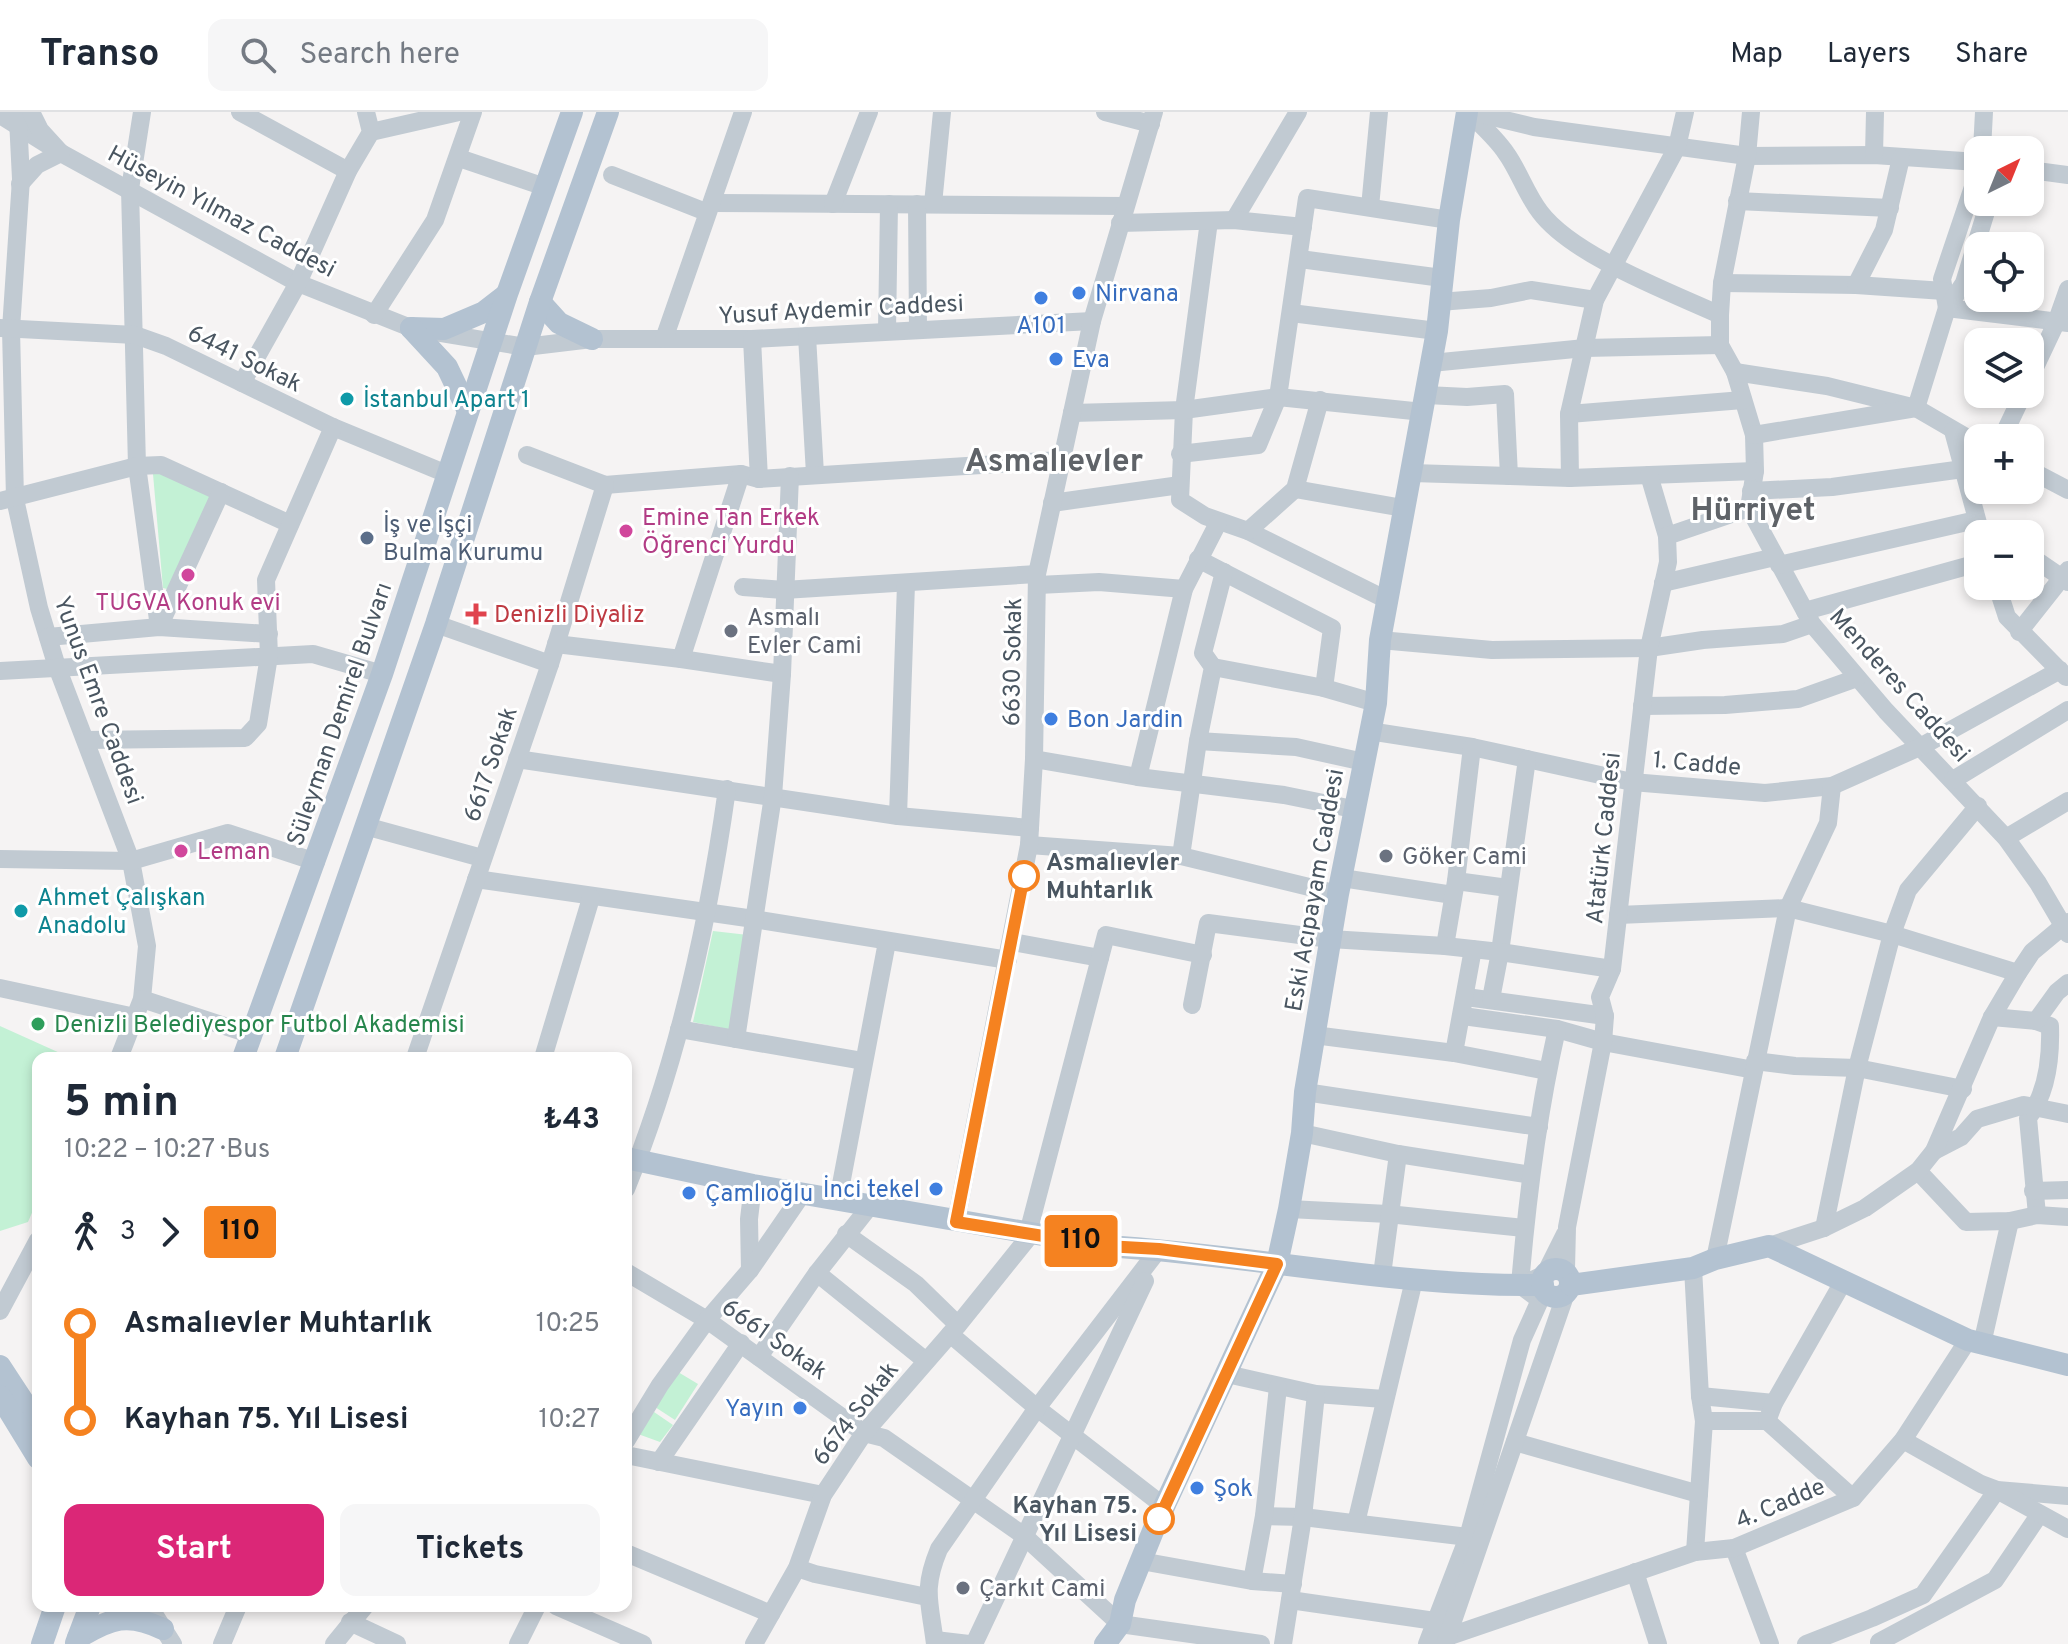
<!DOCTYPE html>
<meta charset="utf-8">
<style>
:root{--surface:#fff;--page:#f6f6f7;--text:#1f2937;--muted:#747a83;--line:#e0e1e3;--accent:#db2777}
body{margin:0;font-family:Overpass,sans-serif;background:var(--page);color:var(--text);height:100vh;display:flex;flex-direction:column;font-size:30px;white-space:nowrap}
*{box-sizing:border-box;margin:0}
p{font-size:26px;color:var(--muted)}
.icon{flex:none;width:44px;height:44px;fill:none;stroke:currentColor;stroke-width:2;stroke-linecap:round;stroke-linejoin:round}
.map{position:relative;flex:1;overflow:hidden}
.sheet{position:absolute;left:32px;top:940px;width:600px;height:560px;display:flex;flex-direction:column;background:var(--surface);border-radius:16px;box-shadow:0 4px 12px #0003}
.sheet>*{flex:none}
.badge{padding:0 16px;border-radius:6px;font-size:28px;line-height:52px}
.needle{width:52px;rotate:43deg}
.fabs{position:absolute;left:1964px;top:24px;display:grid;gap:16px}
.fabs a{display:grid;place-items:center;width:80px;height:80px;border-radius:16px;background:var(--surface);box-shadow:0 4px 12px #0003;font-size:40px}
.map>.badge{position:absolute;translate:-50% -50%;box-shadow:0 0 0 4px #fff}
.legs{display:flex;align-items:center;gap:12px;height:88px;padding:0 32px;font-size:26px}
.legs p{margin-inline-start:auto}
.head{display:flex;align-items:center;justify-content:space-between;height:136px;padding:0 32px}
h1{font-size:44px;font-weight:700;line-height:60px}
.primary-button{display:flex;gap:16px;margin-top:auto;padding:16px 32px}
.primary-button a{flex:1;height:92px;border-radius:16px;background:var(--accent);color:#fff;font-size:32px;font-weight:700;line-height:92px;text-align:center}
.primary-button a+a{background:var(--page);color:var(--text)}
ul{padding:0 32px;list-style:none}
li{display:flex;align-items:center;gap:28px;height:96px;font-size:30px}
li i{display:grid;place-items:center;width:12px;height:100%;margin:0 10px;background:currentColor}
li i::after{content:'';width:20px;height:20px;margin:-10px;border:6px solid;border-radius:50%;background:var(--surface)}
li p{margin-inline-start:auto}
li:first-child i{background:linear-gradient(#0000 50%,currentColor 0)}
li:last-child i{background:linear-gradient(currentColor 50%,#0000 0)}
header{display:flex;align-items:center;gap:48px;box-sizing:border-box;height:112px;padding:0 40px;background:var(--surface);border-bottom:2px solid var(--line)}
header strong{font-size:38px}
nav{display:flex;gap:44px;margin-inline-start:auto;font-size:28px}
.search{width:560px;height:72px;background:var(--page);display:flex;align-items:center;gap:20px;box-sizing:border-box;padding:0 28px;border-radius:16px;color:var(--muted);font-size:30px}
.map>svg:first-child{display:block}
.green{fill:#c3f1d5}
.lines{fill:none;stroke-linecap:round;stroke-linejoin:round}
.minor{stroke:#c1cad2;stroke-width:18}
.major{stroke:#b3c2d1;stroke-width:22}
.line-1-casing{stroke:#fff;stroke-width:18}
.line-1{stroke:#f58220;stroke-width:12}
.shop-dot{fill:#3f7fe0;stroke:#fff;stroke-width:3}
.culture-dot{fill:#0f9aa8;stroke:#fff;stroke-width:3}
.hotel-dot{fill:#d1479c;stroke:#fff;stroke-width:3}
.service-dot{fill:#5c6f8a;stroke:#fff;stroke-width:3}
.health-dot{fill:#e0444e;stroke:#fff;stroke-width:3}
.worship-dot{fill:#6b7280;stroke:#fff;stroke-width:3}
.stop-1-dot{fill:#fff;stroke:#f58220;stroke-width:4}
.leisure-dot{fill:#2e9e5b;stroke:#fff;stroke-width:3}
.labels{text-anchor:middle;stroke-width:6;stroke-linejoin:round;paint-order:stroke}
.street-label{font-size:24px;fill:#4a5661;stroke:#fff}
.shop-label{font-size:24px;fill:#366cbe;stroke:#fff;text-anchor:start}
.culture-label{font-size:24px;fill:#0d838f;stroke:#fff;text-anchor:start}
.hotel-label{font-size:24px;fill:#b23c85;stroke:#fff;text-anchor:start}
.service-label{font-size:24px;fill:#4e5e75;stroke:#fff;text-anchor:start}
.health-label{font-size:24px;fill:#be3a42;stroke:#fff;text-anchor:start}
.worship-label{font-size:24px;fill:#5b616d;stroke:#fff;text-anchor:start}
.stop-label{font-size:24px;font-weight:bold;fill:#4a5661;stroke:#fff;text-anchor:start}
.leisure-label{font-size:24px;fill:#27864d;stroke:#fff;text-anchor:start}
.district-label{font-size:32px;font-weight:bold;fill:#5f6368;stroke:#fff}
</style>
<header>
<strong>Transo</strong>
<div class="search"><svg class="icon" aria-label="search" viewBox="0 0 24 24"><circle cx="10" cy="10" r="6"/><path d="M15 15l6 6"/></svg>Search here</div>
<nav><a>Map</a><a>Layers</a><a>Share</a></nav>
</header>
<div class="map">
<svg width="2068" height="1532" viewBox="0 0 2068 1532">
<rect width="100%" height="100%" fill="#f5f3f3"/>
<!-- green -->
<g class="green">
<path d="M163,359l52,26 -44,93 -8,-2 -10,-114z"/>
<path d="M713,819l35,4 -17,95 -38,-8z"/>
<path d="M0,914l71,32h-33v141l-10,23 -28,9z"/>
<path d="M678,1260l20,12 -23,36 -20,-13z"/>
<path d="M654,1300l19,13 -13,17 -22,-8z"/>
</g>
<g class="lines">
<!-- minor -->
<g class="minor">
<path d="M142,0l-12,77 7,277 22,161"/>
<path d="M240,0l108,59"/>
<path d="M1105,0l46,12"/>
<path d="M1468,0c13,13 28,26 38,41 13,18 20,41 34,59 33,44 130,80 180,103"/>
<path d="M1472,0l62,15 213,29 127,-1 104,7"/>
<path d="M1751,0l-4,44 -25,127 -2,32v30l15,27 19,63 1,36 -6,37 63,116 74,87 120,127 32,45 30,51"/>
<path d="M0,3l61,38 237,130 113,45 114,19 67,-8h160l340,-18"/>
<path d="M18,7l3,60 -10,150 4,170 24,109 18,59 74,194 16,85 -5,53 -23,59"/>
<path d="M371,20l88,-20"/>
<path d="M1982,38l2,-38"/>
<path d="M1874,43l1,-43"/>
<path d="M459,46l86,29"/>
<path d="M2030,58l38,5"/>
<path d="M1978,60l-36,107 5,29 121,15"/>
<path d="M612,63l94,37"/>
<path d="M20,72l17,-19 24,-12 -21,-23 -9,-18"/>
<path d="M1737,89l153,7"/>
<path d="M713,91l412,3"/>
<path d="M833,92l36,-92"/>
<path d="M917,92l1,126"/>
<path d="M933,92l9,-92"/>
<path d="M1370,95l9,-95"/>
<path d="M1234,108l64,-108"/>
<path d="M1209,109l-25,189 -4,90 25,16 43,15 139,69"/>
<path d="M1120,111l114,-3 69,7"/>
<path d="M1300,147l142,19"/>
<path d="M1722,171l134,2 88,6"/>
<path d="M1856,173l28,-55 17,-72"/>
<path d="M1439,190l52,-4 40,-8 64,10"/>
<path d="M1291,201l146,18"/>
<path d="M374,203l61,-95 38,-108"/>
<path d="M0,216l135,7 31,11 167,81 114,47"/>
<path d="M887,219l2,-127"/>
<path d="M807,224l8,138"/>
<path d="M664,227l79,-227"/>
<path d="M752,227l7,140"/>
<path d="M1431,251l154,-15 135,-3"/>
<path d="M1735,260l92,14 89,22 62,36"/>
<path d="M2030,266l26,-55 12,-34"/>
<path d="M242,271l56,-100 50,-112 23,-39 -5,-20"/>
<path d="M1426,283l41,2 38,-3 4,82"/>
<path d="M1072,301l112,-3 94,-13 145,15"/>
<path d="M1569,302l174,-14"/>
<path d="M1953,319l28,103"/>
<path d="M1754,323l162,-27 31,-100 17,-25 25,-81"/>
<path d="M2002,326l21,-44"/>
<path d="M1180,342l78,-9 20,-48 29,-199 142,22"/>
<path d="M527,343l78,30 136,-11 18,5 301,-19"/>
<path d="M2030,358l38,20"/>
<path d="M1412,361l158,5 185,-7"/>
<path d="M1649,363l18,61"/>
<path d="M1570,366l-1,-64 26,-114 82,-153 8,-35"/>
<path d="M1295,377l108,19"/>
<path d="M1751,379l81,-4 131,-18"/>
<path d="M0,389l137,-35 24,-1 129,59"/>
<path d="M1052,391l128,-18"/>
<path d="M1248,419l47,-42 25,-89"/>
<path d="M2030,444l38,26"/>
<path d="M1198,447l134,69 -8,60"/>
<path d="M1779,453l197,-45"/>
<path d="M1663,471l112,-26"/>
<path d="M1038,473l61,-3 85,7"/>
<path d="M1997,474l10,31 59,60"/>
<path d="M743,475l41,3 253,-16"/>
<path d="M1805,499l173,-48"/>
<path d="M436,512l114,40"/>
<path d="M159,515l62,-135"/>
<path d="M2019,520l49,-62"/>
<path d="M48,525l111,-10 110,7"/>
<path d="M1380,528l112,10 157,-2 54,-8 80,-6 29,-10"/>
<path d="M556,532l125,15 101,15"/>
<path d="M681,547l60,-185"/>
<path d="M1213,555l111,21 52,15"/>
<path d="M0,559l313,-17 69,20"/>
<path d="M1642,594l83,-1 73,-6 59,-21"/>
<path d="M1369,619l103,16 160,35 133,11 67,-7 90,-40 138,-76"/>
<path d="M86,628l159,-2 13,-14 11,-68 -3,-76 67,-153"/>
<path d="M1198,629l98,6 68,15"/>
<path d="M517,647l381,57 132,12"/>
<path d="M1034,647l104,18 146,18 69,14"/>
<path d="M1138,665l46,-188 34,-66"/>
<path d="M1953,668l115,-70"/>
<path d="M898,704l8,-232"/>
<path d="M365,714l117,32"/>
<path d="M2006,726l62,-37"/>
<path d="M1029,733l152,11 157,38"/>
<path d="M1181,744l17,-115 15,-74 -10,-14 21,-81"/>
<path d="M0,747l131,2 97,-28 88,29"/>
<path d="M1342,766l111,17"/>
<path d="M476,767l278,40 254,41"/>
<path d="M1456,769l52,7"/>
<path d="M1618,803l170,-7 104,26 126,39"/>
<path d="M1012,830l88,16"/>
<path d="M1445,834l11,-65 16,-134"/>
<path d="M0,876l135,29"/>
<path d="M1466,885l139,19"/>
<path d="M142,887l110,36"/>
<path d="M1491,887l9,-47 27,-193"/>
<path d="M1192,893l16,-82 122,16 115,7 55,6 112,17"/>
<path d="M1463,904l94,13 46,13 151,28"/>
<path d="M1992,905l44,4 14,5c1,31 -2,66 -22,92l9,97"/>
<path d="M2036,909l21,-29 11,-9"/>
<path d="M679,917l184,32"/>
<path d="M1314,923l140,18 93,18"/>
<path d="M736,927l37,-243 9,-122 8,-198"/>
<path d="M1454,941l19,-104"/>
<path d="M415,946l135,-394 55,-179"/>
<path d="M543,946l48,-160"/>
<path d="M1755,949l40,5 62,2 106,21"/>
<path d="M1305,980l234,35"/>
<path d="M1302,1021l96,21 133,21"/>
<path d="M1934,1039l27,-14 16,-18 47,-14 44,9"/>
<path d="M1918,1059l48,51 44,-1 27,-6 31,2"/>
<path d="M626,1077c52,-127 82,-264 101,-400"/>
<path d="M2033,1079l35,-1"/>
<path d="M838,1088l49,-258"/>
<path d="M1289,1097l99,5 136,14"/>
<path d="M956,1110l73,-377 5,-86 3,-185 55,-253 62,-209"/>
<path d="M1824,1116l33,-160 35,-134 16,-44 70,-84"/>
<path d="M1028,1121l78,-298 97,20"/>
<path d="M846,1122l70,50 42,41"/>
<path d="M1769,1134l55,-18 41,-20 53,-37 16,-20 58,-134 26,-44 14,-21 36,-30"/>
<path d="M1715,1147l73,-351 40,-85 4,-37"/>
<path d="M1693,1156l7,128 4,25 -9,131"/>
<path d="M750,1158l-1,-51 4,-34"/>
<path d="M626,1160l81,48 157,113 20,5 139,97 97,89 141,20"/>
<path d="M817,1161l109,88"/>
<path d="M1382,1163l16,-121"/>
<path d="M1569,1164l-3,-7 1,-42 36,-185 2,-26 -5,-19 12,-28 37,-321 19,-86 -1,-26 82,-28"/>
<path d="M1520,1173c7,-86 18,-172 37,-256"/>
<path d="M1522,1173l23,-11 20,-40"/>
<path d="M0,1199l38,-71"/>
<path d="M950,1222l87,74 128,99"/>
<path d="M1982,1232l28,-123"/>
<path d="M759,1245l58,-84 53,-67"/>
<path d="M1227,1262l89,20 68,5"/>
<path d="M1700,1284l74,7"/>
<path d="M1704,1309h63"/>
<path d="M1767,1309l7,-18 69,-121"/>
<path d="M1767,1309l86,77"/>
<path d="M1903,1328l78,44 16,6 71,6"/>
<path d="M626,1329l34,-56 47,-65 43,-50 53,-77"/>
<path d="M1515,1330l184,52"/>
<path d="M626,1343l197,40"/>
<path d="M659,1350l82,-119"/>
<path d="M1264,1404l39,1 165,20"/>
<path d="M1356,1411l58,-243"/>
<path d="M1734,1436l36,96"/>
<path d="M626,1441l145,61"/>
<path d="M1141,1449l111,20 41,3"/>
<path d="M797,1456l18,6 112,23"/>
<path d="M1635,1460l23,72"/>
<path d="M1252,1469l12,-65 14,-129"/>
<path d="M1290,1488l145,21"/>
<path d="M149,1494l24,38"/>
<path d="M556,1494l87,38"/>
<path d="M350,1510l47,22"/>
<path d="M1447,1525l248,-85 39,-4 119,-50 50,-58 65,-100"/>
<path d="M935,1528l34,4"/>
<path d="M1879,1530l116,-62 44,-65"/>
<path d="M222,1532l16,-38"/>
<path d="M334,1532l31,-38"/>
<path d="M518,1532l19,-38"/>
<path d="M754,1532l43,-76 26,-73 41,-62 94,-108 74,-92"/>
<path d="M935,1532c-5,-42 -13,-54 4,-95l98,-141 122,-159"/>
<path d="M974,1532l171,-363"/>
<path d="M1283,1532l20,-127 13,-123"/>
<path d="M1427,1532l41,-107 54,-197 18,-40 -20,-15"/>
<path d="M1445,1532l121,-351"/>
<path d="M1806,1532l66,-26 51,-23 74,-105 71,39"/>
</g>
<!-- major -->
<g class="major">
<path d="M540,190l19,21 33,16"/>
<path d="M411,216l33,1 40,-17 22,-17"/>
<path d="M411,216l36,39 21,44"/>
<path d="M243,946l139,-384 125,-380 65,-182"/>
<path d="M285,946l151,-434 104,-322 68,-190"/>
<path d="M626,1046l127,27 353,61c146,9 290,41 437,39"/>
<circle cx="1556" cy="1171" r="14"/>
<path d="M1571,1173l122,-17 22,-9 54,-13 199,94 100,25"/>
<path d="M0,1254l38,58"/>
<path d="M0,1284l38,62"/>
<path d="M78,1526c33,-20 50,-26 85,-9"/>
<path d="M76,1531l14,-37"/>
<path d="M42,1532l13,-38"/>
<path d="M1105,1532l15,-20 5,-24 30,-74 122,-262 12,-55 13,-76 3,-41 33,-198 38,-191 4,-63 57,-309 12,-111 18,-108"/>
</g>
</g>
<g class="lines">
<defs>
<path id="line-1" d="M1024,764l-68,346 150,24 53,3 118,15 -118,255"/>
</defs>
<!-- line-1 casing -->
<use href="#line-1" class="line-1-casing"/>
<!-- line-1 -->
<use href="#line-1" class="line-1"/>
</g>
<!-- markers -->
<g class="shop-dot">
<circle cx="1079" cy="181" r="8"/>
<circle cx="1041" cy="186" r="8"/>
<circle cx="1056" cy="247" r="8"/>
<circle cx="1051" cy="607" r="8"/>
<circle cx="936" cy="1077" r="8"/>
<circle cx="689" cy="1081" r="8"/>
<circle cx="800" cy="1296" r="8"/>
<circle cx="1197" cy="1376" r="8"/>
</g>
<g class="culture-dot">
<circle cx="347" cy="287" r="8"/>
<circle cx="21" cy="799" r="8"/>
</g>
<g class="hotel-dot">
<circle cx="626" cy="419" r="8"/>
<circle cx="188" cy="463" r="8"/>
<circle cx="181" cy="739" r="8"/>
</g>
<circle class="service-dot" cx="367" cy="426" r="8"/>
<path class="health-dot" d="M472 490h8v8h8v8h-8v8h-8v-8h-8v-8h8z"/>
<g class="worship-dot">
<circle cx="731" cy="519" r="8"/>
<circle cx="1386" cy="744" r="8"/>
<circle cx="963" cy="1476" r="8"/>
</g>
<g class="stop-1-dot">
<circle cx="1024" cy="764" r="14"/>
<circle cx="1159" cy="1407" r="14"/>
</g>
<circle class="leisure-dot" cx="38" cy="912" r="8"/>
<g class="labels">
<!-- street labels -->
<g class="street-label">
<text transform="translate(222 99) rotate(28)" y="8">Hüseyin Yılmaz Caddesi</text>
<text transform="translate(841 197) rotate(-3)" y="8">Yusuf Aydemir Caddesi</text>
<text transform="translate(245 246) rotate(26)" y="8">6441 Sokak</text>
<text transform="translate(1012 550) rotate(-89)" y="8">6630 Sokak</text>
<text transform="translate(1900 573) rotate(48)" y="8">Menderes Caddesi</text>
<text transform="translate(99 588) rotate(70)" y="8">Yunus Emre Caddesi</text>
<text transform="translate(339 602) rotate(-71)" y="8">Süleyman Demirel Bulvarı</text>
<text transform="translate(1697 651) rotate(5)" y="8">1. Cadde</text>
<text transform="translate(490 652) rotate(-71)" y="8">6617 Sokak</text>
<text transform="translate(1603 726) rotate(-84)" y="8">Atatürk Caddesi</text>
<text transform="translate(1314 778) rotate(-80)" y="8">Eski Acıpayam Caddesi</text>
<text transform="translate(775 1227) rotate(35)" y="8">6661 Sokak</text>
<text transform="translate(855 1301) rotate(-52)" y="8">6674 Sokak</text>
<text transform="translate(1780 1391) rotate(-23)" y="8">4. Cadde</text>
</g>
<!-- shop labels -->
<g class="shop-label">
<text x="1095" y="189">Nirvana</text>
<text x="1041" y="221" text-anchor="middle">A101</text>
<text x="1072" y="255">Eva</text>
<text x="1067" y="615">Bon Jardin</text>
<text x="920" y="1085" text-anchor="end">İnci tekel</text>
<text x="705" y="1089">Çamlıoğlu</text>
<text x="784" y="1304" text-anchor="end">Yayın</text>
<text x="1213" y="1384">Şok</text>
</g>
<!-- culture labels -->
<g class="culture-label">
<text x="363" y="295">İstanbul Apart 1</text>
<text x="37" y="793">Ahmet Çalışkan<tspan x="37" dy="28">Anadolu</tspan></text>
</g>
<!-- hotel labels -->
<g class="hotel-label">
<text x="642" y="413">Emine Tan Erkek<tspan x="642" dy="28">Öğrenci Yurdu</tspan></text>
<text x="188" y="498" text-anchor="middle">TUGVA Konuk evi</text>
<text x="197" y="747">Leman</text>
</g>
<!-- service labels -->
<g class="service-label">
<text x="383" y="420">İş ve İşçi<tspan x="383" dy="28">Bulma Kurumu</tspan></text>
</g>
<!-- health labels -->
<g class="health-label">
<text x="494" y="510">Denizli Diyaliz</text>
</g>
<!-- worship labels -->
<g class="worship-label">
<text x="747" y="513">Asmalı<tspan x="747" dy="28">Evler Cami</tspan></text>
<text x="1402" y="752">Göker Cami</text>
<text x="979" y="1484">Çarkıt Cami</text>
</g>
<!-- stop labels -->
<g class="stop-label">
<text x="1046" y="758">Asmalıevler<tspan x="1046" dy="28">Muhtarlık</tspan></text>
<text x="1137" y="1401" text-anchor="end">Kayhan 75.<tspan x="1137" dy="28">Yıl Lisesi</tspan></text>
</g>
<!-- leisure labels -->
<g class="leisure-label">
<text x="54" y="920">Denizli Belediyespor Futbol Akademisi</text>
</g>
<!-- district labels -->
<g class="district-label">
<text x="1054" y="359">Asmalıevler</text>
<text x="1753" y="408">Hürriyet</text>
</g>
</g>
</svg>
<div class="fabs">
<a><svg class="needle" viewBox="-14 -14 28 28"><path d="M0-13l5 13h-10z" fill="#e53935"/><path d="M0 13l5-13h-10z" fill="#747a83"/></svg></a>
<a><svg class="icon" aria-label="locate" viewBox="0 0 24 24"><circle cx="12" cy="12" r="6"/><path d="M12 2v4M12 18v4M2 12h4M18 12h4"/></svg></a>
<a><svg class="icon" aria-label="layers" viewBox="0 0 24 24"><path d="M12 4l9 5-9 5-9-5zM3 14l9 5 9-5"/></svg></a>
<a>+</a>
<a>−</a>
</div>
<b class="badge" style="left:1081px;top:1129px;background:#f58220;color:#111">110</b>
<section class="sheet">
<div class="head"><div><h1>5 min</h1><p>10:22 – 10:27 · Bus</p></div><b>₺43</b></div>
<div class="legs"><svg class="icon" aria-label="walk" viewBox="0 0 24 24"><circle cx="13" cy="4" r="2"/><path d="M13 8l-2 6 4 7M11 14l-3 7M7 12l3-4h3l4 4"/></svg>3<svg class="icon" aria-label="forward" viewBox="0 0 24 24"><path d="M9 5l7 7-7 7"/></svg><b class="badge" style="background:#f58220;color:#111">110</b></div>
<ul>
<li><i style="color:#f58220"></i><b>Asmalıevler Muhtarlık</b><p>10:25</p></li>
<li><i style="color:#f58220"></i><b>Kayhan 75. Yıl Lisesi</b><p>10:27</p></li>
</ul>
<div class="primary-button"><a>Start</a><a>Tickets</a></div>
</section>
</div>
